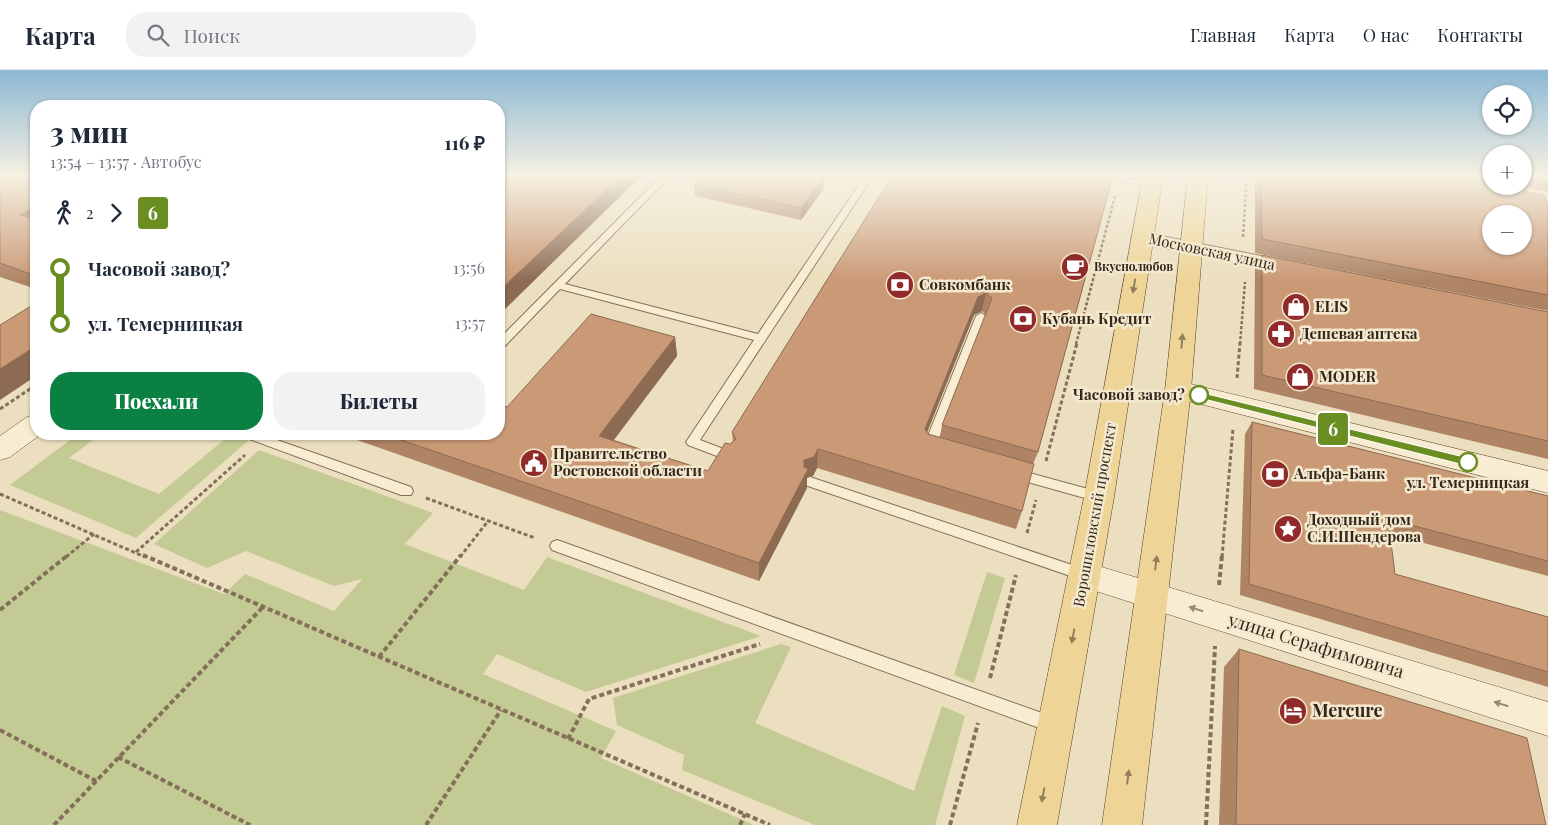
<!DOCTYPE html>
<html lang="ru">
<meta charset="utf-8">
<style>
:root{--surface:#fff;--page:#f2f2f3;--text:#1f2937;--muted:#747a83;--line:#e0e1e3;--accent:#0b8043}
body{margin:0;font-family:"Playfair Display",serif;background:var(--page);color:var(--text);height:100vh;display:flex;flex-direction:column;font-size:19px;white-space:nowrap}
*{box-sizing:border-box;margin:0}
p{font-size:16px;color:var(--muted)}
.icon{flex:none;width:28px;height:28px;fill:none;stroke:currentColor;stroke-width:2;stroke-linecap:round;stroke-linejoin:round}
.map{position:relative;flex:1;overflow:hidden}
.side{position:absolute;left:30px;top:30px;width:475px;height:340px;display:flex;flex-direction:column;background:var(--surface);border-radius:20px;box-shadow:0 1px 4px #0004}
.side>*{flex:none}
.badge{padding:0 10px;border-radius:4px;font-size:18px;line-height:32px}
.tools{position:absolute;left:1482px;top:15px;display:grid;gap:10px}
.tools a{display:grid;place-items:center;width:50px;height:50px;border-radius:50%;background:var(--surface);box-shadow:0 1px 4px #0004;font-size:25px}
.map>.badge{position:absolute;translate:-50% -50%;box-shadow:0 0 0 2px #fff}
.legs{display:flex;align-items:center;gap:8px;height:55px;padding:0 20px;font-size:16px}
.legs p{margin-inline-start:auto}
.head{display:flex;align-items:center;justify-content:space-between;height:85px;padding:0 20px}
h1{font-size:28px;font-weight:800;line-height:38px}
.button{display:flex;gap:10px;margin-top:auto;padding:10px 20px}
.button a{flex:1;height:58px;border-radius:20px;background:var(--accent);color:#fff;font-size:20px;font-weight:800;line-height:58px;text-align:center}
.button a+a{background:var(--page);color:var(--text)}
ul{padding:0 20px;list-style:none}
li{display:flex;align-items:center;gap:18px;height:55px;font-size:19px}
li i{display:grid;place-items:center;width:8px;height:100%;margin:0 6px;background:currentColor}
li i::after{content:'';width:12px;height:12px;margin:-6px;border:4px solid;border-radius:50%;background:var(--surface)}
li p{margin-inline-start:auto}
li:first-child i{background:linear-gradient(#0000 50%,currentColor 0)}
li:last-child i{background:linear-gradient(currentColor 50%,#0000 0)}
header{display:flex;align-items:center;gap:30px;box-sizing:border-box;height:70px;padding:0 25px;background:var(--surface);border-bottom:1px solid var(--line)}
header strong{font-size:24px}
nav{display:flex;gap:28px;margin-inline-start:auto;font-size:18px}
.search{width:350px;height:45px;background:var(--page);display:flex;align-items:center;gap:12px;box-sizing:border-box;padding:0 18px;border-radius:20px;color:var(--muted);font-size:19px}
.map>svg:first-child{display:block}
.green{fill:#c3ca94}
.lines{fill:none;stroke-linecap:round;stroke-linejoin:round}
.lane-casing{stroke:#847058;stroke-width:2}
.street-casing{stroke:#847058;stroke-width:2}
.secondary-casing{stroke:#66513b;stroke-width:1}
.primary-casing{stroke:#523e2c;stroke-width:1}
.path-far2{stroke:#847058;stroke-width:2.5;stroke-dasharray:3 2;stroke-linecap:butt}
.path-far1{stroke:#847058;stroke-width:3;stroke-dasharray:4 2.5;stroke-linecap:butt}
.path{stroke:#847058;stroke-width:4;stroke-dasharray:5 3;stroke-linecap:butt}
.lane{fill:#f8ecd2;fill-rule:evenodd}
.street{fill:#f8ecd2;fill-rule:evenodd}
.secondary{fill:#f8ecd2;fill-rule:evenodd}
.primary{fill:#efd497;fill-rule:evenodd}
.wall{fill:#ae8465;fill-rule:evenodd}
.shaded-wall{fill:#8d6b53}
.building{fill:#ca9976;stroke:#8d6b53;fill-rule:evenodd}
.oneway{fill:#927e5a}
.oneway2{fill:#968a77}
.line-1{fill:#6b8e23;stroke:#fff}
.stop-1-dot{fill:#fff;stroke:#6b8e23;stroke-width:2.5}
.labels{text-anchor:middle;stroke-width:5;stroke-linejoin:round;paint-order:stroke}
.far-poi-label{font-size:12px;font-weight:bold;fill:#34281c;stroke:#f4e9ce;text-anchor:start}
.street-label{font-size:15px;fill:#34281c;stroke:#f4e9ce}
.poi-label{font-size:15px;font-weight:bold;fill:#34281c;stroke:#f4e9ce;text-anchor:start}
.stop-label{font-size:15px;font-weight:bold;fill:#34281c;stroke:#f4e9ce;text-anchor:end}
.near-street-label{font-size:18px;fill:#34281c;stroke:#f4e9ce}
.near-poi-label{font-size:18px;font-weight:bold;fill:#34281c;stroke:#f4e9ce;text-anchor:start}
</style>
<header>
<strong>Карта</strong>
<div class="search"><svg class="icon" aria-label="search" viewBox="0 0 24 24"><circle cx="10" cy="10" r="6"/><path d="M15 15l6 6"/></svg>Поиск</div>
<nav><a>Главная</a><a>Карта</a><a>О нас</a><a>Контакты</a></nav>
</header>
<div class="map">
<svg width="1548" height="755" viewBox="0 0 1548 755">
<rect width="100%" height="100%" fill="#ecdfbf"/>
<!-- green -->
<g class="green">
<path d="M78,364h23l-32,24 90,36 72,-60 19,5 -114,99 -126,-53z"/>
<path d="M259,380l174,63 -28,31 119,46 23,-33 214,79 -175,56 -89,-38 -14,20 133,57 -15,27 153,67h-754v-315l224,84 21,-20 89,37 28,-32 -28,7 -88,-35 -39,17 -53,-24z"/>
<path d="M987,502l18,6 -31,105 -20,-8z"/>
<path d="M781,574l10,3 -36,76 159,68 28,-85 23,10 -30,109h-120l-133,-55 2,-15 -67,-30 -4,-27z"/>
</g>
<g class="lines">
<defs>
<g id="lane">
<path d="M661,106h9l-105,108 193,50 107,-158h8l-173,264 34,13 2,3 -6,5 -42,-16 -2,-3 68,-102 -194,-51 -57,59 -4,1v-10z"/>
<path d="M1109,106l43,5 4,3 -4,3 -43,-8z"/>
<path d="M981,243l5,3 -50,130 3,4 -2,3h-8l-6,-5 53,-132z"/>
<path d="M242,364h18l151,53 2,4 -2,4h-10l-157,-58z"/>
<path d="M1015,399l84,23 5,1 2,4 -2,4 -5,1 -89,-25 -1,-3 1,-3z"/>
<path d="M810,407l280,94 2,4 -2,4 -5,2 -280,-96 -1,-3 1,-3z"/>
<path d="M557,470l496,177 6,2 2,6 -2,6 -6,2 -501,-183 -2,-4 2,-4z"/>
</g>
<path id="street" d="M1141,162l150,30 7,2 3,4 -3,4 -7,2 -157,-32 -3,-4 3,-4z"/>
<g id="secondary">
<path d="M1178,311l370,90v22l-379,-97 -4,-6 4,-6z"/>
<path d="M36,345v19h5l-31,23 -10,3v-24l27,-19z"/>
<path d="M1085,492l463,140v34l-474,-152 -5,-9 5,-9z"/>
</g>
<g id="primary">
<path d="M1143,106h20l-49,321 -57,328h-40l67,-328z"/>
<path d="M1188,106h20l-17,214 -49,435h-40l63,-435z"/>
</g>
</defs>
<!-- lane casing -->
<use href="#lane" class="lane-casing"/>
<!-- street casing -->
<use href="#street" class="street-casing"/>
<!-- secondary casing -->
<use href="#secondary" class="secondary-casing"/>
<!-- primary casing -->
<use href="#primary" class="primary-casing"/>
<!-- path-far2 -->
<g class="path-far2">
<path d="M1243,167l4,-61"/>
<path d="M1076,274l39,-148"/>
<path d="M1240,274l5,-62"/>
</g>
<!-- path-far1 -->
<g class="path-far1">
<path d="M1237,308l3,-35"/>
<path d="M0,339l36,-24"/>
<path d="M1046,391l31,-118"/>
<path d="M0,424l145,63"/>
<path d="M426,428l109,40"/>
<path d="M1027,463l9,-33"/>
<path d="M136,482l109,-97"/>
<path d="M66,487l28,-23"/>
<path d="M460,487l28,-36"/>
<path d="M1222,487l11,-128"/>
</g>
<!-- path -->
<g class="path">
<path d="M143,485l627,270"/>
<path d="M1219,515l3,-30"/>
<path d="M0,540l68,-55"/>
<path d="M379,587l82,-102"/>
<path d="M990,608l26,-103"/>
<path d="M0,660l96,51"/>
<path d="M568,669l21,-40 171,-55"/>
<path d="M118,687l132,68"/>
<path d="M54,755l209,-218"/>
<path d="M426,755l75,-115"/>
<path d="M740,755l5,-11"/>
<path d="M950,755l28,-102"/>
<path d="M1206,755l9,-179"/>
</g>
<!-- lane -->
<use href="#lane" class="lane"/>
<!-- street -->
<use href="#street" class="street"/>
<!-- secondary -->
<use href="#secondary" class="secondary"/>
<!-- primary -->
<use href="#primary" class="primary"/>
</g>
<!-- wall -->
<g class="wall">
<path d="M0,106h36v113l-36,-12z"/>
<path d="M1113,106l-75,276 -5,12 -11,47 -6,18 -199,-61 -4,8 -6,1v11l-48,93 -419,-147h159l8,-27 168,-70 2,19 -63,84 94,31 22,-27 3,-2 -1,-10zM982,241l4,4 -44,110 -2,12 -12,-3 -1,-1 47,-118z"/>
<path d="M1255,106h171l122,29v106l-293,-58z"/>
<path d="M1430,106h61v10z"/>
<path d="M1524,106h24v16l-19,-4 -3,4 -32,-6h30z"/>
<path d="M824,107v11l-23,32 -106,-24 -1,-12z"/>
<path d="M1262,185l286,57v147l-294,-70 1,-120z"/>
<path d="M1252,352l296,74v80l-158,-42 5,40 153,43v70l-308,-92 5,-161z"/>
<path d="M1239,579l307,176h-327l5,-158z"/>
</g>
<!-- shaded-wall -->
<g class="shaded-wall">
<path d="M621,106h20l-142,139v-24z"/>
<path d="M824,107v11l-23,32v-12z"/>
<path d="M36,136v26l-16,-17z"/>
<path d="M986,223l-4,18 -8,4 -53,132 4,-18 53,-132z"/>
<path d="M675,267l2,19 -74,98 -4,-18z"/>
<path d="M36,276v30l-36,24v-31z"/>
<path d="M818,379l-1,19 -4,8 -6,1v11l-48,93v-18l45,-103z"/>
</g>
<!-- building -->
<g class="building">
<path d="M0,106h36v30l-16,9 16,5v56l-36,-13z"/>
<path d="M499,106h122l-122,115v-68l2,-2 -2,-1z"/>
<path d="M702,106h118l4,1 -23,31 -107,-24z"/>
<path d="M892,106h221l-75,276 -96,-27 50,-127 -6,-5 -8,4 -53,132 3,5 106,30 -12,47 -204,-62 -4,8 -10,3v7l4,2 -49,94 -375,-129h115v-30l8,3 84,-93 84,23 -76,99 109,35 17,-28 5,1 6,-5 -4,-7z"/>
<path d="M1261,106h165l118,19 4,10v90l-286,-56zM1491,144h33v32h-33z"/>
<path d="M1524,106h11l1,2z"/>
<path d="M1262,185l286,57v129l-286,-66z"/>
<path d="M36,233v43l-36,23v-44z"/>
<path d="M1252,352l296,74v65l-160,-42 7,55 153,43v55l-299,-88z"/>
<path d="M1239,579l288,89 19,87h-310z"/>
</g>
<!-- one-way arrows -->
<defs><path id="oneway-solid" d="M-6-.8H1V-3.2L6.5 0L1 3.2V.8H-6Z" transform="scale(1.25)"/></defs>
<g class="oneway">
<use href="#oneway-solid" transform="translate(1134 216) rotate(99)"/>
<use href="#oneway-solid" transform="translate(1182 271) rotate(-85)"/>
<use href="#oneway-solid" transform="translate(1156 493) rotate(-83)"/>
<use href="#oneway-solid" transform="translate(1073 566) rotate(101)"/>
<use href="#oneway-solid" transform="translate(1128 707) rotate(-83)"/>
<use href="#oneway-solid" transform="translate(1043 725) rotate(101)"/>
</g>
<g class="oneway2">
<use href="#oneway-solid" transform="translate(1196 539) rotate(-163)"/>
<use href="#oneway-solid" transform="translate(1501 634) rotate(-163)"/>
</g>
<!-- sky -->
<linearGradient id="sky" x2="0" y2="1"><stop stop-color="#8cb8d4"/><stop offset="0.5" stop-color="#f6f1e2"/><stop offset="1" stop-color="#f6f1e2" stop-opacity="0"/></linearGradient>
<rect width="1548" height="211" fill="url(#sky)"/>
<!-- line-1 -->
<path class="line-1" d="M1199,322l269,66 5,4 -5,4 -272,-69 -2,-2z"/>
<!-- icons -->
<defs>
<symbol id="cafe-disc" viewBox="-11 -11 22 22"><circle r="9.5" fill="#912a2a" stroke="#f4e9ce"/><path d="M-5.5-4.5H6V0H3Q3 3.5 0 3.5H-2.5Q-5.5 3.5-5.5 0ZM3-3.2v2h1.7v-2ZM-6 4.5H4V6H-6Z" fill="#fff"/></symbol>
<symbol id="bank-disc" viewBox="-11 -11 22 22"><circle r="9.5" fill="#912a2a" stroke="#f4e9ce"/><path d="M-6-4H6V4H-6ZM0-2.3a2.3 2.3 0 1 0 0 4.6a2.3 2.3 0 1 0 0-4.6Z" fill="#fff"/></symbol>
<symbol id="shop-disc" viewBox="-11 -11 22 22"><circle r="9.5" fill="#912a2a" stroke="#f4e9ce"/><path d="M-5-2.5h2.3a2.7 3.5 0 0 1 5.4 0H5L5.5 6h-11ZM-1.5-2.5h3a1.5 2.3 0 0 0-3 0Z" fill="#fff"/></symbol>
<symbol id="pharmacy-disc" viewBox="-11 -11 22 22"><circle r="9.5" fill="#912a2a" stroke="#f4e9ce"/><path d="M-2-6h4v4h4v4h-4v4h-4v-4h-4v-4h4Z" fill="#fff"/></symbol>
<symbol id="civic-disc" viewBox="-11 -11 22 22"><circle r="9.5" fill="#912a2a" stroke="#f4e9ce"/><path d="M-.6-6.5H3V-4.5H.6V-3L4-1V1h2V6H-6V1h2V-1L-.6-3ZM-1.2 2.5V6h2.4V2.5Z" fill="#fff"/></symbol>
<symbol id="sight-disc" viewBox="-11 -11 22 22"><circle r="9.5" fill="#912a2a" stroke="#f4e9ce"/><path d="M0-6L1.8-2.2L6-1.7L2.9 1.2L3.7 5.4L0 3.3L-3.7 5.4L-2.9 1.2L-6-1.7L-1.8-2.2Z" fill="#fff"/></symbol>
<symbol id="hotel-disc" viewBox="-11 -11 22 22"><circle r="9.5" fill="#912a2a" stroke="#f4e9ce"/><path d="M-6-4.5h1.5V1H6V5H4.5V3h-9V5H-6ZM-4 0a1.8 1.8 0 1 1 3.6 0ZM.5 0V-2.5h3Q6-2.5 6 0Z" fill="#fff"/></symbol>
</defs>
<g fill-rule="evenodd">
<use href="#cafe-disc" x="1059" y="181" width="32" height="32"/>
<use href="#bank-disc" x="884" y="199" width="32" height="32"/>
<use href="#shop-disc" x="1280" y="221" width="32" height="32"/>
<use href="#bank-disc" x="1007" y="233" width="32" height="32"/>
<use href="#pharmacy-disc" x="1265" y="248" width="32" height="32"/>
<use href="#shop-disc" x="1284" y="291" width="32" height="32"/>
<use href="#civic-disc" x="518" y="377" width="32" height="32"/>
<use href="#bank-disc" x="1259" y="388" width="32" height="32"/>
<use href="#sight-disc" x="1272" y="443" width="32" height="32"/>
<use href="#hotel-disc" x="1277" y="625" width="32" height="32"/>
</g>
<!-- markers -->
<g class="stop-1-dot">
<circle cx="1199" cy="325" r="9"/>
<circle cx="1468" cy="392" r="9"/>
</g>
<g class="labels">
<!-- far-poi labels -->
<g class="far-poi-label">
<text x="1094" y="201">Вкуснолюбов</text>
</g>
<!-- street labels -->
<g class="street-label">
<text transform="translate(1212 182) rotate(12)" y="5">Московская улица</text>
<text transform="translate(1095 445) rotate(-80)" y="5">Ворошиловский проспект</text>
</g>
<!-- poi labels -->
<g class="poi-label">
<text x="919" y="220">Совкомбанк</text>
<text x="1315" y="242">ELIS</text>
<text x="1042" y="254">Кубань Кредит</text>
<text x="1300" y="269">Дешевая аптека</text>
<text x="1319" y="312">MODER</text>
<text x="553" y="389">Правительство<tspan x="553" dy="17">Ростовской области</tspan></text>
<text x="1294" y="409">Альфа-Банк</text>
<text x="1307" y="455">Доходный дом<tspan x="1307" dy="17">С.И.Шендерова</tspan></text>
</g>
<!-- stop labels -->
<g class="stop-label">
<text x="1185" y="330">Часовой завод?</text>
<text x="1468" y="418" text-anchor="middle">ул. Темерницкая</text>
</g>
<!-- near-street labels -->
<g class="near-street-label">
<text transform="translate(1316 576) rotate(17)" y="6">улица Серафимовича</text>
</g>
<!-- near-poi labels -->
<g class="near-poi-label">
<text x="1312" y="647">Mercure</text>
</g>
</g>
</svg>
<div class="tools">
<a><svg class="icon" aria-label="locate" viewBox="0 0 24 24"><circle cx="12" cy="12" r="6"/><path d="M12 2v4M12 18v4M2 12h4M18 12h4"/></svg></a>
<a>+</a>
<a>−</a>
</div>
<b class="badge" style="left:1333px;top:359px;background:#6b8e23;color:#fff">6</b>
<section class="side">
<div class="head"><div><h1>3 мин</h1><p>13:54 – 13:57 · Автобус</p></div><b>116 ₽</b></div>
<div class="legs"><svg class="icon" aria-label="walk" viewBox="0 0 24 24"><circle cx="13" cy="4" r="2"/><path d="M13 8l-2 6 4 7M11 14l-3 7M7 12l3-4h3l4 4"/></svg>2<svg class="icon" aria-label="forward" viewBox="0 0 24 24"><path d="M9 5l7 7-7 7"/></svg><b class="badge" style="background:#6b8e23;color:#fff">6</b></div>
<ul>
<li><i style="color:#6b8e23"></i><b>Часовой завод?</b><p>13:56</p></li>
<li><i style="color:#6b8e23"></i><b>ул. Темерницкая</b><p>13:57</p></li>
</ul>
<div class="button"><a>Поехали</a><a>Билеты</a></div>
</section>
</div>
